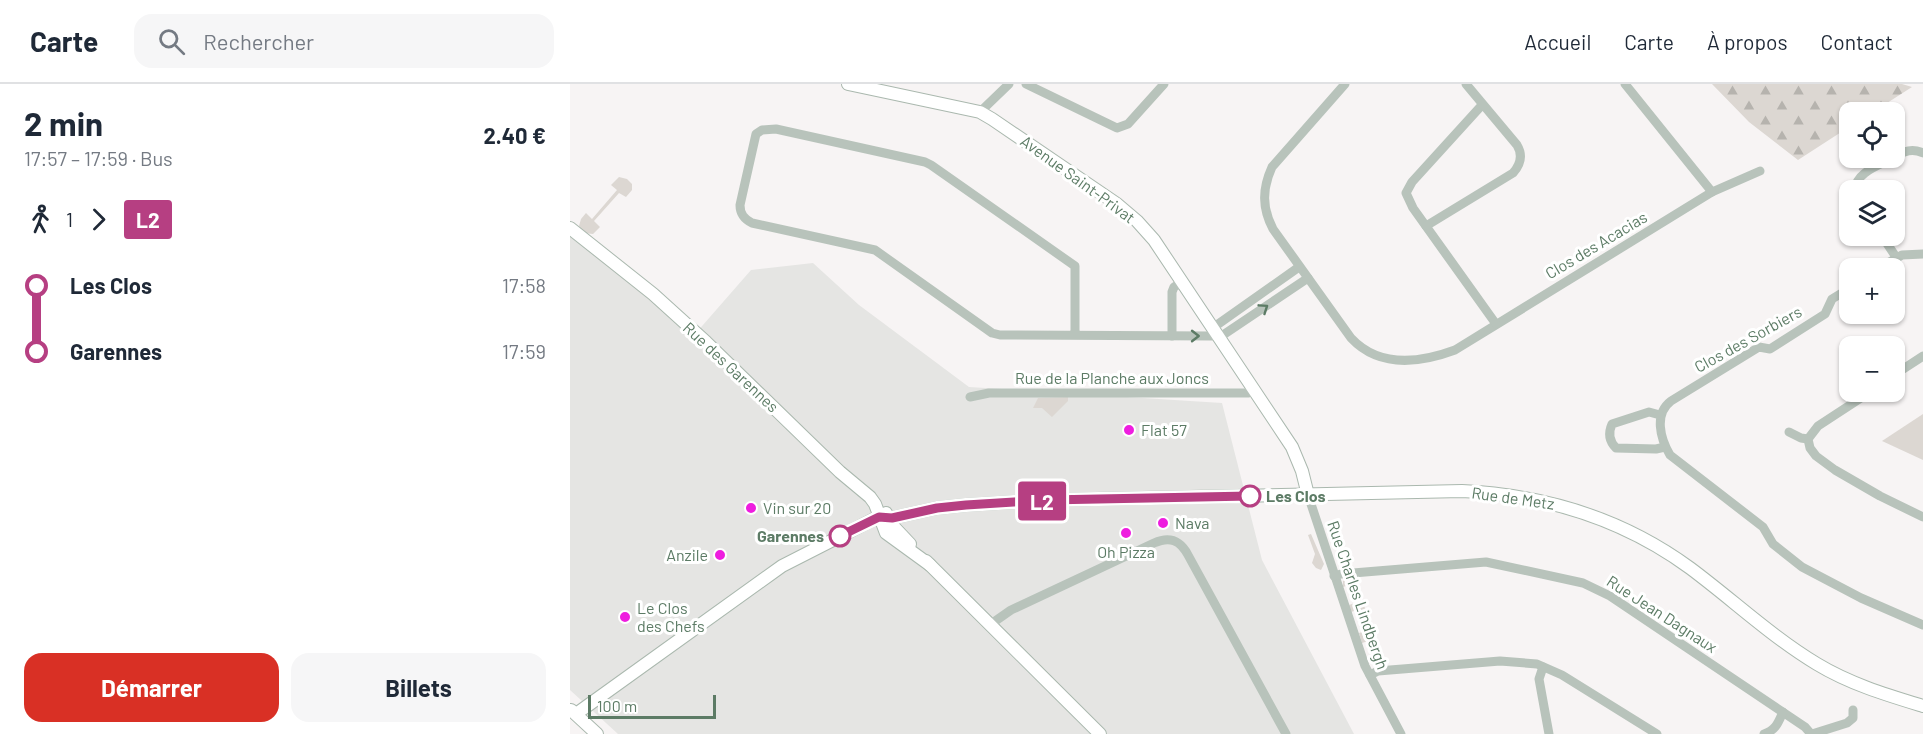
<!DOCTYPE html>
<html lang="fr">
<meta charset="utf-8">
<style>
:root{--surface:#fff;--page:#f6f6f7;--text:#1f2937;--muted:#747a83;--line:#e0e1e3;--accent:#d93025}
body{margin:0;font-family:Barlow,sans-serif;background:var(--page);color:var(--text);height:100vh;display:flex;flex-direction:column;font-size:22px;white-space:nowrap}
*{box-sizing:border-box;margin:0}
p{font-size:20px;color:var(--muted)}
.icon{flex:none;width:33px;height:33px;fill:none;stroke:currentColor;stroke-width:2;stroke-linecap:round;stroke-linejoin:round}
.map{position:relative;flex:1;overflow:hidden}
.drawer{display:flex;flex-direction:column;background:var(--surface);width:570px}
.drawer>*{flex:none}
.badge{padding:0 12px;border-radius:4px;font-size:21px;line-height:39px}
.fabs{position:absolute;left:1269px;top:18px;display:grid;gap:12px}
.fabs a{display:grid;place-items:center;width:66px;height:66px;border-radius:12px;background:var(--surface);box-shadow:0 2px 4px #0004;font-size:30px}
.scale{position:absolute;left:18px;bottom:15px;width:128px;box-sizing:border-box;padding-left:6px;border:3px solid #5c7b65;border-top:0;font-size:16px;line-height:21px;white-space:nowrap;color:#5c7b65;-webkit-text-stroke:4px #fff;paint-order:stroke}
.map>.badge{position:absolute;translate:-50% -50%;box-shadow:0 0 0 3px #fff}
.legs{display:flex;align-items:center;gap:9px;height:66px;padding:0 24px;font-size:20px}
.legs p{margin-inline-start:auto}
.overview{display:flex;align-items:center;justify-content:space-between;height:102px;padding:0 24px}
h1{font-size:33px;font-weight:700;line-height:45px}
.primary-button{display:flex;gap:12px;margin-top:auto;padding:12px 24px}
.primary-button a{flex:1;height:69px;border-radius:18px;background:var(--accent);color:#fff;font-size:24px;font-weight:700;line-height:69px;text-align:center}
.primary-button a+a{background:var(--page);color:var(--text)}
ul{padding:0 24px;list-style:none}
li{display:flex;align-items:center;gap:21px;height:66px;font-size:22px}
li i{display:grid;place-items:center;width:9px;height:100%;margin:0 8px;background:currentColor}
li i::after{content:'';width:15px;height:15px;margin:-8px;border:4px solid;border-radius:50%;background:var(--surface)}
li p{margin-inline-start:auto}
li:first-child i{background:linear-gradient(#0000 50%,currentColor 0)}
li:last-child i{background:linear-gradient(currentColor 50%,#0000 0)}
header{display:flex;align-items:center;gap:36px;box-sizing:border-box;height:84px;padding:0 30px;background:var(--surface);border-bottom:2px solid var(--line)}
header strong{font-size:28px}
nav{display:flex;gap:33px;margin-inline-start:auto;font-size:21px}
.search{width:420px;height:54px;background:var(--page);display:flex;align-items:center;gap:15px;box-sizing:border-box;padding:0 21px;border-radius:18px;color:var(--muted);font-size:22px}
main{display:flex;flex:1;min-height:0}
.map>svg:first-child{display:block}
.built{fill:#e5e5e3}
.grass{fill:#dcd7d2}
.forest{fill:url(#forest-firs)}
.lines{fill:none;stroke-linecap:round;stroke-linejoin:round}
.secondary-casing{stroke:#aab8ae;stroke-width:14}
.street{stroke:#b8c3bb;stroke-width:9}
.secondary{stroke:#fff;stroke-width:12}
.oneway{stroke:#5c7b65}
.line-1-casing{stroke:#fff;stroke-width:14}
.line-1{stroke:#b63f82;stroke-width:9}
.poi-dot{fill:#ee1ddf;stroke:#fff;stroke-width:2}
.stop-1-dot{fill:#fff;stroke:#b63f82;stroke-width:3}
.labels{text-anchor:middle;stroke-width:6;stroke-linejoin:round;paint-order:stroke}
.street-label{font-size:16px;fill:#5c7b65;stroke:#fff}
.poi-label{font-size:16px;fill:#5c7b65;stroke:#fff;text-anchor:start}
.stop-label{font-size:16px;font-weight:bold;fill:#5c7b65;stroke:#fff;text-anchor:start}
</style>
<header>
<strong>Carte</strong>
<div class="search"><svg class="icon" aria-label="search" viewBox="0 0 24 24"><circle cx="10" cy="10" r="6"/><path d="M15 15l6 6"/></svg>Rechercher</div>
<nav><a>Accueil</a><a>Carte</a><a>À propos</a><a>Contact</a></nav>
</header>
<main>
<section class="drawer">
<div class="overview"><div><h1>2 min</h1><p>17:57 – 17:59 · Bus</p></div><b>2.40 €</b></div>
<div class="legs"><svg class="icon" aria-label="walk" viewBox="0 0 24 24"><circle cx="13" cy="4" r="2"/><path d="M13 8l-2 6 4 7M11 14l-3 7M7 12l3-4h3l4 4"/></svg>1<svg class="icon" aria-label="forward" viewBox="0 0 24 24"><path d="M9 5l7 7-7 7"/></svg><b class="badge" style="background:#b63f82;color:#fff">L2</b></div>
<ul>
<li><i style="color:#b63f82"></i><b>Les Clos</b><p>17:58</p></li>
<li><i style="color:#b63f82"></i><b>Garennes</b><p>17:59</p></li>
</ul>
<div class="primary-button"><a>Démarrer</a><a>Billets</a></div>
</section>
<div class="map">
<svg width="1353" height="650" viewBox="0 0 1353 650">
<defs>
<pattern id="forest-firs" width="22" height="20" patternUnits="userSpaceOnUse" patternTransform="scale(1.5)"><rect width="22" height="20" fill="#dcd7d2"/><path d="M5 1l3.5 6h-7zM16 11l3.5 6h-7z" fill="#b6b3ae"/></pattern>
</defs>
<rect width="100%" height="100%" fill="#f7f4f4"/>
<!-- built -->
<path class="built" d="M0,144l126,105 55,-63 62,-7 46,42 110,82 253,16 40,157 92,174h-736l-48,-44z"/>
<!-- grass -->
<g class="grass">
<path d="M49,93l8,2 5,5v6l-6,7 -7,-4 -25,28 6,6 -7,7 -9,-1 -5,-7 2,-7 5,-6 6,6 25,-29 -6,-5z"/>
<path d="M498,313v4l-16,16 -10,-9h-9l5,-10z"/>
<path d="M1353,330v46l-41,-19z"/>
<path d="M741,450l13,30 -3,6 -5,-2 -4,-5 3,-9 -7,-19z"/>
<path d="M784,493l31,88c-6,0 -12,2 -16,-4l5,-2 -6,-18 -6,2 -3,-10 6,-2 -8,-21 -6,2 -2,-7 6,-2 -6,-18 -6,2v-6l6,-3z"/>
</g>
<!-- forest -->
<path class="forest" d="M1142,0h190l10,3 -39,25h-23l-1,15 -51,33 -49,-38z"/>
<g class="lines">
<defs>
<g id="secondary">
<path d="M278,0l132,28 12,7 125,85 20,17 17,19 138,207 10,24 6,24"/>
<path d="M0,144l83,66 53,48 134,130 30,25 5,7 11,29 44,32"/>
<path d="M309,433l13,1 45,-10 29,-3 82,-5 414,-9c83,4 161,28 228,77 43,32 82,69 127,96 33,20 70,31 106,42"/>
<path d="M310,434l12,7 18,19"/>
<path d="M356,477l174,173"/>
<path d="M1,626l26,24"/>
<path d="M6,630l206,-148 104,-53"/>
</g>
</defs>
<!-- secondary casing -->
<use href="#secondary" class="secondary-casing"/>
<!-- street -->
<g class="street">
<path d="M456,0l91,44 11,-4 36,-40"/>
<path d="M775,0l-73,83c-10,22 -10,41 1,62l78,109c28,30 69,25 104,12l257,-158 48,-21"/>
<path d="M1055,0l87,108"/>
<path d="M912,21l-70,77 -6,11 7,15 83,116"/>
<path d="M410,28l29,-28"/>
<path d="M1324,73c11,-6 18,-9 29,-4"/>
<path d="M1285,106c1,-18 23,-24 38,-32"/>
<path d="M856,142l87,-53c8,-9 10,-18 4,-28l-51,-61"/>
<path d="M1312,152l14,21"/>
<path d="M1309,184l23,-13 21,-1"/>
<path d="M1280,204l-18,11 -7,15 -55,35 -11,-2 -88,54c-17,13 -11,37 -1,54l93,72 10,17 29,23 59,31 62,27"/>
<path d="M644,243l85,-60"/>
<path d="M505,251v-69l-144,-101 -6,-3 -149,-33 -14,1 -6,4 -16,71c0,9 4,14 12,18l123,27 117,83 8,2 212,1 5,-3"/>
<path d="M602,252v-44l2,-5 8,-5"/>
<path d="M650,253l88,-59"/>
<path d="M1324,291l29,-19"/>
<path d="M1300,308l-52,34 -10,13 2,9 6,8 19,14 45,26 43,21"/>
<path d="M400,313l19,-4h259l7,-4"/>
<path d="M1090,331l-11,-3 -37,12c-4,9 -3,17 4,24l40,1 9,-2"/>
<path d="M1219,348l12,6 7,1"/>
<path d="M738,411l57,171 36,68"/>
<path d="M764,492l7,-2 145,-12 97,21 27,13 195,131 6,7"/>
<path d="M421,540l20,-14 143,-67c16,-7 26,-3 34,12l98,179"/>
<path d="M973,583l-4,12 10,55"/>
<path d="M800,591l8,-4 122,-10 37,3 25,11 95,59"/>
<path d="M1194,650c12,-4 14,-11 19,-22"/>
<path d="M1242,650l35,-11 6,-5v-8"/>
</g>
<!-- secondary -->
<use href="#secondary" class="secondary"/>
</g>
<!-- one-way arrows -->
<defs><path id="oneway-chevron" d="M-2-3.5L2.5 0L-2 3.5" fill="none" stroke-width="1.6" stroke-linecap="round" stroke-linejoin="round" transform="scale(1.5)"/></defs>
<g class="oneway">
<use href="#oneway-chevron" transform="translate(694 224) rotate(-34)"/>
<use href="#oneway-chevron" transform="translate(625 252)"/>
</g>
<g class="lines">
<defs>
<path id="line-1" d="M270,452l39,-19 13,1 45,-10 29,-3 82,-5 202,-4"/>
</defs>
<!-- line-1 casing -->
<use href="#line-1" class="line-1-casing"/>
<!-- line-1 -->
<use href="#line-1" class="line-1"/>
</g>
<!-- markers -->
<g class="poi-dot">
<circle cx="559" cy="346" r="6"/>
<circle cx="181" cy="424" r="6"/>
<circle cx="593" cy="439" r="6"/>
<circle cx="556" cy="449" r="6"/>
<circle cx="150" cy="471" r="6"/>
<circle cx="55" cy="533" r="6"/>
</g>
<g class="stop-1-dot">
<circle cx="680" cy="412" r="10"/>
<circle cx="270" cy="452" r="10"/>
</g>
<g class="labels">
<!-- street labels -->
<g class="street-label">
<text transform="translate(508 95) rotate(36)" y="6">Avenue Saint-Privat</text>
<text transform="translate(1026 161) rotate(-31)" y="6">Clos des Acacias</text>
<text transform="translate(1178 255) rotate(-29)" y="6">Clos des Sorbiers</text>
<text transform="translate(161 283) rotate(43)" y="6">Rue des Garennes</text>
<text x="542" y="300">Rue de la Planche aux Joncs</text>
<text transform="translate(943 414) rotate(8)" y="6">Rue de Metz</text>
<text transform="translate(788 511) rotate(71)" y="6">Rue Charles Lindbergh</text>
<text transform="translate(1092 530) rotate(33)" y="6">Rue Jean Dagnaux</text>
</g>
<!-- poi labels -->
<g class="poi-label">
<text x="571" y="352">Flat 57</text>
<text x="193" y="430">Vin sur 20</text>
<text x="605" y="445">Nava</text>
<text x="556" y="474" text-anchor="middle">Oh Pizza</text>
<text x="138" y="477" text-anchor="end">Anzile</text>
<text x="67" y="530">Le Clos<tspan x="67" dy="18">des Chefs</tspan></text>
</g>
<!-- stop labels -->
<g class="stop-label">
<text x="696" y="418">Les Clos</text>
<text x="254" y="458" text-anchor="end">Garennes</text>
</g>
</g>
</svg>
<div class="fabs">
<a><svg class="icon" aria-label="locate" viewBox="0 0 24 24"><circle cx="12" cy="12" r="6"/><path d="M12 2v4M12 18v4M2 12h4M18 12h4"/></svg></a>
<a><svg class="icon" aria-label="layers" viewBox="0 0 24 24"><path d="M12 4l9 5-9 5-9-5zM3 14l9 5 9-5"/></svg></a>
<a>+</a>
<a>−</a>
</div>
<div class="scale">100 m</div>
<b class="badge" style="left:472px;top:417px;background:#b63f82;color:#fff">L2</b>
</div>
</main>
